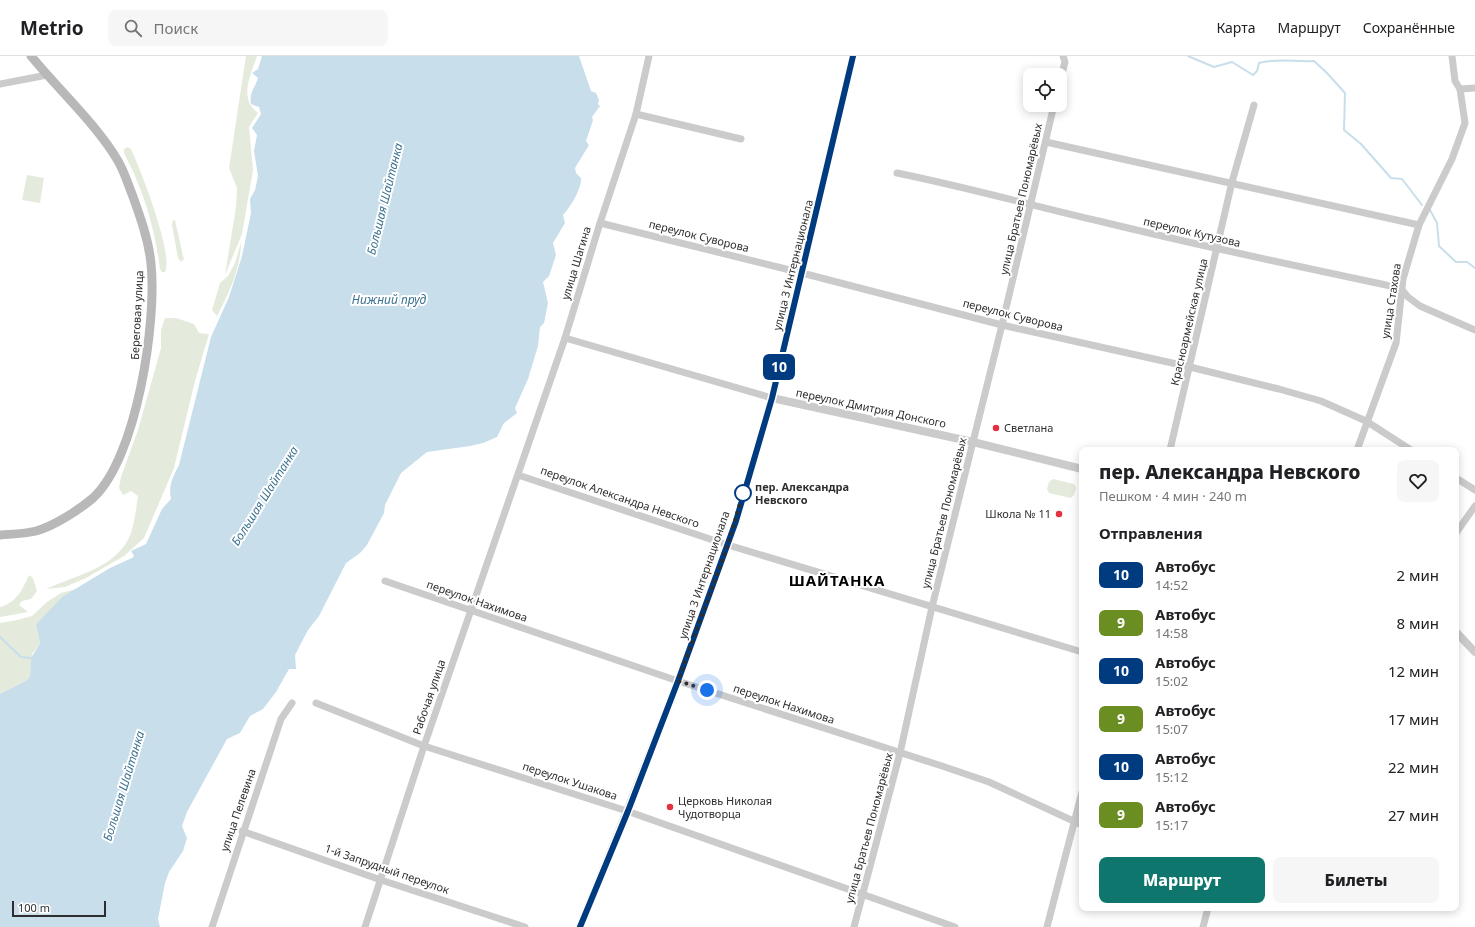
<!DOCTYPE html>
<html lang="ru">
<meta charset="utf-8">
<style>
:root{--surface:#fff;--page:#f6f6f6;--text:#202124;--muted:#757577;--line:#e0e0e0;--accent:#0f766e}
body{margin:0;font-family:"Noto Sans",sans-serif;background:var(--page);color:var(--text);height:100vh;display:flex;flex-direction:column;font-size:15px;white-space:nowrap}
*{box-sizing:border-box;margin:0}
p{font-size:13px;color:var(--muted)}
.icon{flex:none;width:22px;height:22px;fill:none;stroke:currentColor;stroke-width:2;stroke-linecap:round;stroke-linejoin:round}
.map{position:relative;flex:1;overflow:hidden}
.sheet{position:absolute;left:1079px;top:391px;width:380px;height:464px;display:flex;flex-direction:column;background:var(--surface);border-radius:8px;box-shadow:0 2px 10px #0003}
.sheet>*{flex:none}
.badge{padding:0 8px;border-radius:6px;font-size:14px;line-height:26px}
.buttons{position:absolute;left:1023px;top:12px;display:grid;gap:8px}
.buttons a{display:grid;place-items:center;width:44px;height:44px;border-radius:8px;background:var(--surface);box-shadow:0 2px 10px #0003;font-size:20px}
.scale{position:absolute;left:12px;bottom:10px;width:94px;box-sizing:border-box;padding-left:4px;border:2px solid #2e2e2e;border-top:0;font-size:11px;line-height:14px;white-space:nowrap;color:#2e2e2e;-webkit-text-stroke:3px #fff;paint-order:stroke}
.you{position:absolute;width:20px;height:20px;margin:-10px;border:3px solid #fff;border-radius:50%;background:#1a73e8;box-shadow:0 0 0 6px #1a73e833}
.map>.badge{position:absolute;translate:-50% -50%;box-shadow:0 0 0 2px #fff}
h2{padding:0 20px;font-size:15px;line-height:36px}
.round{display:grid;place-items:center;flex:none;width:42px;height:42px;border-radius:8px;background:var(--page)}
.headline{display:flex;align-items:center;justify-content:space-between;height:68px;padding:0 20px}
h1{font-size:19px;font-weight:800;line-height:30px}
.action{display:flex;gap:8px;margin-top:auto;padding:8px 20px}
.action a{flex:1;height:46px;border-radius:8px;background:var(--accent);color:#fff;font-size:16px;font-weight:800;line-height:46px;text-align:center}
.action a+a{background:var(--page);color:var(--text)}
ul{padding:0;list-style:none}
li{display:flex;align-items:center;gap:12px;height:48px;padding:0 20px}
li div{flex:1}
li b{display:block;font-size:15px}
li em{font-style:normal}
li .badge{min-width:44px;font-weight:700;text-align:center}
header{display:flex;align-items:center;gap:24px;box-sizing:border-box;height:56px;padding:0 20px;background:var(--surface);border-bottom:1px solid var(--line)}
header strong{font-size:19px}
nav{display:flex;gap:22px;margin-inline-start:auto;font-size:14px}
.search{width:280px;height:36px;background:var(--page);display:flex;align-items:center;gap:10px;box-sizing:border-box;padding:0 14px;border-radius:8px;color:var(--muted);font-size:15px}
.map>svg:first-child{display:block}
.green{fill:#e4ebdc}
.water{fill:#c8deeb}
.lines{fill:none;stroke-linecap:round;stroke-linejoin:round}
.stream{stroke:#c8deeb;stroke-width:2}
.minor{stroke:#cbcbcb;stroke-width:7}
.tertiary{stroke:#cbcbcb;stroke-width:8}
.secondary{stroke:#b8b8b8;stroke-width:9}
.line-casing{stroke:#fff;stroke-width:9}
.line{stroke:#003b80;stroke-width:6}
.walk{stroke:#2e2e2e;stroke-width:4;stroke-dasharray:0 7.2}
.poi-dot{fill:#e43141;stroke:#fff;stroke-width:1.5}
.stop-dot{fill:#fff;stroke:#003b80;stroke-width:2}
.labels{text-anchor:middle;stroke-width:4;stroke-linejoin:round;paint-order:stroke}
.street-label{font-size:11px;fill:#2e2e2e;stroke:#fff}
.poi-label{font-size:11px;fill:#2e2e2e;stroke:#fff;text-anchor:start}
.stop-label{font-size:11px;font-weight:bold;fill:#2e2e2e;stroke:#fff;text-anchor:start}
.water-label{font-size:12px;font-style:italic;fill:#3c7190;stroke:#fff}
.district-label{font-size:15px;font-weight:bold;letter-spacing:1px;fill:#000;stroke:#fff}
</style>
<header>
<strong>Metrio</strong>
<div class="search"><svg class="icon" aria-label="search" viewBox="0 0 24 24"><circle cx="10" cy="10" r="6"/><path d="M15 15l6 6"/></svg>Поиск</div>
<nav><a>Карта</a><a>Маршрут</a><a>Сохранённые</a></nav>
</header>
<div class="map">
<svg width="1475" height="871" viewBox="0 0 1475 871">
<rect width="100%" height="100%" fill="#fff"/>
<!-- green -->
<g class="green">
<path d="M246,0h11c-6,19 -19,42 1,57l-9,14 4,43 -11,64 -17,41 11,-68 1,-19 -8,-20z"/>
<path d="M128,91l3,2c9,19 43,106 34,123h-3l-2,-3c-5,-41 -17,-80 -36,-116v-4z"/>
<path d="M27,119l17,3 -4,25 -18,-3z"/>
<path d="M173,164h2l8,36 1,3 -3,3 -3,-4 -6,-33z"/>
<path d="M241,186c0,26 -12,51 -24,74l-5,-6 8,-27 8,-7 7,-13z"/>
<path d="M165,262h11l18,6 5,9 10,1 -14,47 -21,87 -30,70 -20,18 -38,22 -21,9 -19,2c30,-14 72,-21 85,-56 4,-12 5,-25 7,-37l-7,-5 -8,4 -4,-7 2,-11 17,-47 23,-82v-18z"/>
<path d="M1053,423l21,5 2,4 -2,7 -3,3 -22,-5 -2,-4 2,-7z"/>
<path d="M29,519l4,3 4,13 -6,8 -9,2 -3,4 9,7 -28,5v-10c16,-4 23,-18 29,-32z"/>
<path d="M76,533l-14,8 -26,28 4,18 -8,11 -2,22 -3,4 -27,14v-71l17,-3 15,-4 15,-14 14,-9z"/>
</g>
<!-- water -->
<path class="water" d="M262,0h317l12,35 5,2 3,7 -1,4 2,2 -8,11 1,3 -7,21 3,4 -14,23 1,5 5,5c1,10 -11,30 -18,37l2,8 -12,20 3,12 -7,21 -6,6 5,21 -4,20 -4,4 -2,19 -10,33 -13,29 2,5 -13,10 -7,14 -14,6 -13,3 -43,6 -26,21 -16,32 -1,8 -17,32 -7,8 -14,10 -27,53 -11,14 -13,25 1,14h-7l-13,23 -13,17 -13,7 -10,17 -13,6 -40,73 -5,14 5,12 -4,13 -14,21 -4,11 -7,36 2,8h-160v-233l27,-14 3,-4 1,-18 9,-15 -4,-18 3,-4 23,-24 48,-29 22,-10 2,-2 -3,-5 15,-7 16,-35 9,-10c-3,-14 2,-22 8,-34l32,-128 18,-40 13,-41 9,-43 -1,-14 5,-9 3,-14 -4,-25 3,-16 -5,-7 9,-14 -2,-7 -8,-3c-2,-12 4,-16 7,-26l-6,-5 6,-4z"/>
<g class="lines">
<!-- stream -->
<g class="stream">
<path d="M1188,0l26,11 18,-5 21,13 4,-4 2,-8c18,-5 36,-1 55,-2l13,12 18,20 -1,37 17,14 30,34 11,1 20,26"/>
<path d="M1430,154l7,13 2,23 17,16h11l8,6"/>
<path d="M0,581l21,20 10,1"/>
</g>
<!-- minor -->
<g class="minor">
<path d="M1060,25l5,-19 -2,-6"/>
<path d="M0,28l47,-9"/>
<path d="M1460,33l15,-1"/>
<path d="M636,58l105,25"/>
<path d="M1046,86l373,83"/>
<path d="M897,117c69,14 137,33 206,49 94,23 188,43 283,63l16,5 6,7 12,9 55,24"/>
<path d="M600,167l202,50 200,52 188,42 89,22 42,12 45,20 45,29"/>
<path d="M565,282l207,60"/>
<path d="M1170,394l62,-268 22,-77"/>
<path d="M1357,394l39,-107 7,-64 16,-54 33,-66 13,-36 -5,-34 -5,-8 -3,-25"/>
<path d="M518,419l210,70 354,107"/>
<path d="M1456,422l19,12"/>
<path d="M1456,477l19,-27"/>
<path d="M385,525l293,100 264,85 47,16 93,43"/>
<path d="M316,647l108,43 203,65 328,116"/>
<path d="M242,775l139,49 144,47"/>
<path d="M212,871l69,-208 11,-16"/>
<path d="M365,871l59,-181 141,-408 35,-115 36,-109 13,-58"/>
<path d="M854,871l46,-174 32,-146 70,-282 52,-220"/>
<path d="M1047,871l35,-135"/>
<path d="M1203,871l5,-19"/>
</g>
<!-- tertiary -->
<g class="tertiary">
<path d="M772,342l201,44 109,27"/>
<path d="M1456,576l19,20"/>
<path d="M580,871l47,-116 51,-130 58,-160 36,-123 81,-342"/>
</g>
<!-- secondary -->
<path class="secondary" d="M0,479c12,-1 24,-1 36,-4 18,-5 43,-21 57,-33 44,-40 64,-177 58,-234 -2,-23 -11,-48 -19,-70 -4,-10 -8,-23 -14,-33 -21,-36 -60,-72 -87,-105"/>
</g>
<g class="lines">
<defs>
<path id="line" d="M580,871l48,-116 50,-130 58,-160 36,-123 81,-342"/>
</defs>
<!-- line casing -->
<use href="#line" class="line-casing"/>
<!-- line -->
<use href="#line" class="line"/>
<!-- walk -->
<path class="walk" d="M707,634l-29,-9 50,-136 15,-52"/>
</g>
<!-- markers -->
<g class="poi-dot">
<circle cx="996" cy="372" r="4"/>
<circle cx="1059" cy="458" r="4"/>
<circle cx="670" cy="751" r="4"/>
</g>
<circle class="stop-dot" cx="743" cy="437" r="8"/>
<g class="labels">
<!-- street labels -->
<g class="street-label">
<text transform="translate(1021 143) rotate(-77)" y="4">улица Братьев Пономарёвых</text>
<text transform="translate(1192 176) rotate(13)" y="4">переулок Кутузова</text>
<text transform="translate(699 180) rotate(14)" y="4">переулок Суворова</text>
<text transform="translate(576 207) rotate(-73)" y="4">улица Шагина</text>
<text transform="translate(793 209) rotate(-76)" y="4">улица 3 Интернационала</text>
<text transform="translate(1391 245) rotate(-81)" y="4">улица Стахова</text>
<text transform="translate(137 259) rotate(-87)" y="4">Береговая улица</text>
<text transform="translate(1013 259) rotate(14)" y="4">переулок Суворова</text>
<text transform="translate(1189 266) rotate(-77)" y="4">Красноармейская улица</text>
<text transform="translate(871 352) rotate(12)" y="4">переулок Дмитрия Донского</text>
<text transform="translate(620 441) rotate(19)" y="4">переулок Александра Невского</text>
<text transform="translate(944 457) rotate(-76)" y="4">улица Братьев Пономарёвых</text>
<text transform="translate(704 519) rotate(-71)" y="4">улица 3 Интернационала</text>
<text transform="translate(477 545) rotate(19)" y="4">переулок Нахимова</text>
<text transform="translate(429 641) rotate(-71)" y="4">Рабочая улица</text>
<text transform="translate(784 648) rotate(18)" y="4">переулок Нахимова</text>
<text transform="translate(570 725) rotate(18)" y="4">переулок Ушакова</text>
<text transform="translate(238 754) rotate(-71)" y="4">улица Пелевина</text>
<text transform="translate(869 772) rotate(-75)" y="4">улица Братьев Пономарёвых</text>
<text transform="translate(387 813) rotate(19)" y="4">1-й Запрудный переулок</text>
</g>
<!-- poi labels -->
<g class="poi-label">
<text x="1004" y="376">Светлана</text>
<text x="1051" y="462" text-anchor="end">Школа № 11</text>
<text x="678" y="749">Церковь Николая<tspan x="678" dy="13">Чудотворца</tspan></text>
</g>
<!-- stop labels -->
<g class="stop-label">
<text x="755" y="435">пер. Александра<tspan x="755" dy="13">Невского</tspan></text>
</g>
<!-- water labels -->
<g class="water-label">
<text transform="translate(385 143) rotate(-76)" y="4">Большая Шайтанка</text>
<text x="389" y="248">Нижний пруд</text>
<text transform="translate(265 440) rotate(-58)" y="4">Большая Шайтанка</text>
<text transform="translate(124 730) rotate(-73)" y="4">Большая Шайтанка</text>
</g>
<!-- district labels -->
<g class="district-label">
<text x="837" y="530">ШАЙТАНКА</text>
</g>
</g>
</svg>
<div class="buttons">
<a><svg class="icon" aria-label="locate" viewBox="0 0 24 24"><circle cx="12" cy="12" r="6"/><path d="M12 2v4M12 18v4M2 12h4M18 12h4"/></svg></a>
</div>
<div class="scale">100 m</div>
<div class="you" style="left:707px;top:634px"></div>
<b class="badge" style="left:779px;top:311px;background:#003b80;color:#fff">10</b>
<section class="sheet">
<div class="headline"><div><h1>пер. Александра Невского</h1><p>Пешком · 4 мин · 240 m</p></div><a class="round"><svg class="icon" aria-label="heart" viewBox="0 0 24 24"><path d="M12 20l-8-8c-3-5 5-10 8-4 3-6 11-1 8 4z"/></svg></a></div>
<h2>Отправления</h2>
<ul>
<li><span class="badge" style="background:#003b80;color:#fff">10</span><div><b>Автобус</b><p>14:52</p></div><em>2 мин</em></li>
<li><span class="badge" style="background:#6b8e23;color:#fff">9</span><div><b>Автобус</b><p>14:58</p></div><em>8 мин</em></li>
<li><span class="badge" style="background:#003b80;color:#fff">10</span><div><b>Автобус</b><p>15:02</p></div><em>12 мин</em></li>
<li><span class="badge" style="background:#6b8e23;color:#fff">9</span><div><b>Автобус</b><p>15:07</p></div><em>17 мин</em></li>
<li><span class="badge" style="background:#003b80;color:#fff">10</span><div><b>Автобус</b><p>15:12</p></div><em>22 мин</em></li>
<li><span class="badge" style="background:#6b8e23;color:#fff">9</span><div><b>Автобус</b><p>15:17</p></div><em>27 мин</em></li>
</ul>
<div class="action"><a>Маршрут</a><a>Билеты</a></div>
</section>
</div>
